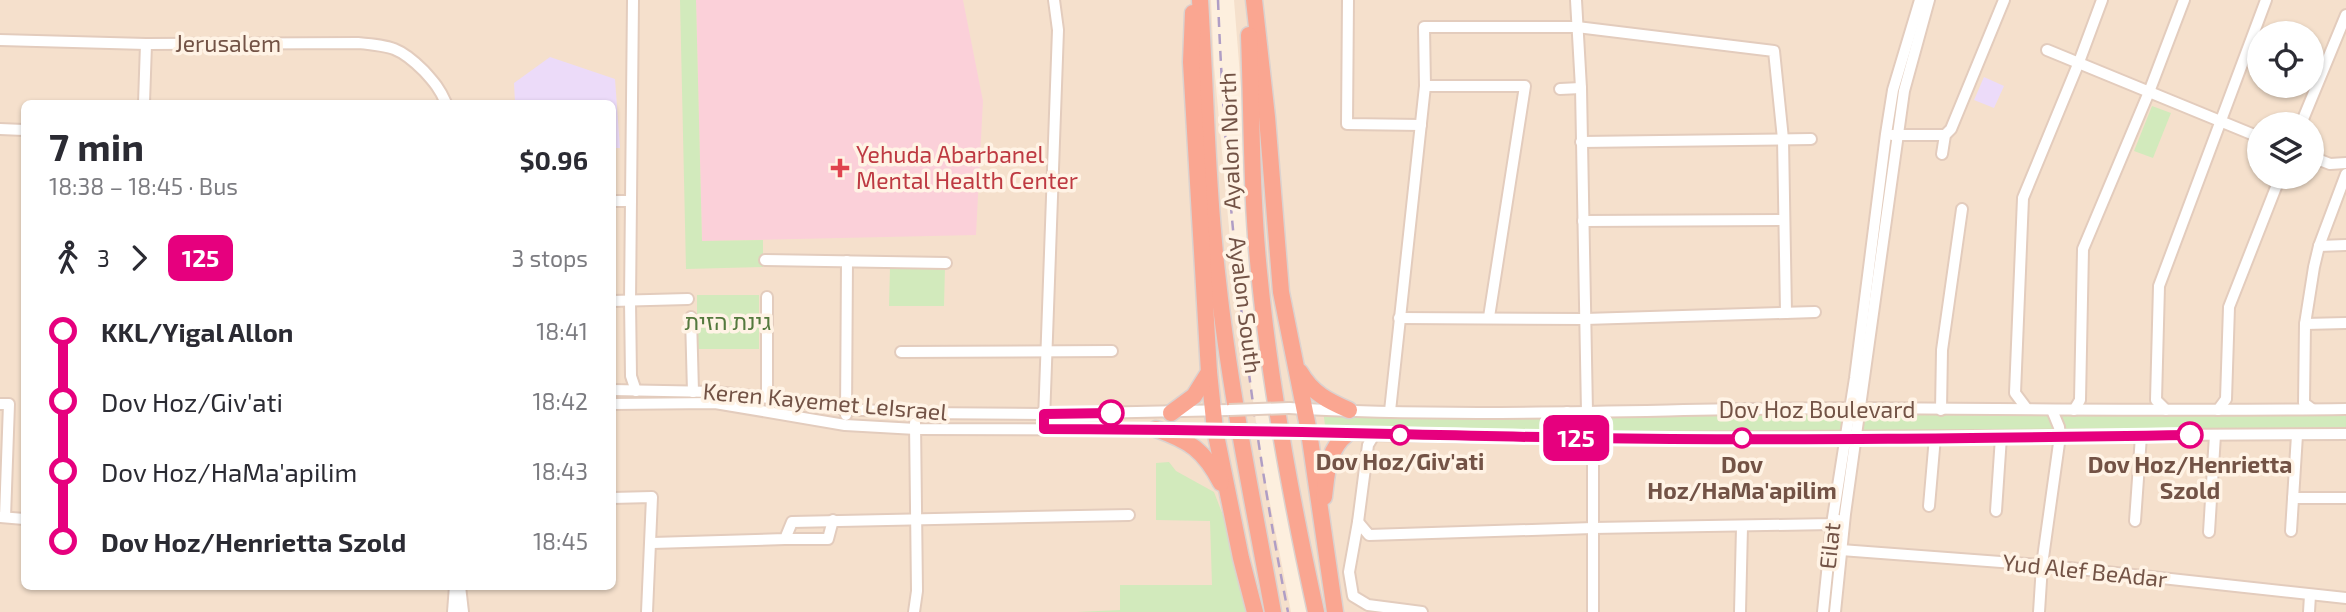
<!DOCTYPE html>
<meta charset="utf-8">
<style>
:root{--surface:#fff;--page:#f2f2f3;--text:#2b2b33;--muted:#7c7c81}
body{margin:0;font-family:"Exo 2",Heebo,sans-serif;background:var(--page);color:var(--text);height:100vh;display:flex;flex-direction:column;font-size:26px;white-space:nowrap}
*{box-sizing:border-box;margin:0}
p{font-size:23px;color:var(--muted)}
.icon{flex:none;width:38px;height:38px;fill:none;stroke:currentColor;stroke-width:2;stroke-linecap:round;stroke-linejoin:round}
.map{position:relative;flex:1;overflow:hidden}
.side{position:absolute;left:21px;top:100px;width:595px;height:490px;display:flex;flex-direction:column;background:var(--surface);border-radius:10px;box-shadow:0 2px 5px #0004}
.side>*{flex:none}
.badge{padding:0 14px;border-radius:10px;font-size:24px;line-height:46px}
.fabs{position:absolute;left:2247px;top:21px;display:grid;gap:14px}
.fabs a{display:grid;place-items:center;width:77px;height:77px;border-radius:50%;background:var(--surface);box-shadow:0 2px 5px #0004;font-size:35px}
.map>.badge{position:absolute;translate:-50% -50%;box-shadow:0 0 0 4px #fff}
.legs{display:flex;align-items:center;gap:10px;height:77px;padding:0 28px;font-size:23px}
.legs p{margin-inline-start:auto}
.overview{display:flex;align-items:center;justify-content:space-between;height:119px;padding:0 28px}
h1{font-size:38px;font-weight:700;line-height:52px}
ul{padding:0 28px;list-style:none}
li{display:flex;align-items:center;gap:24px;height:70px;font-size:26px}
li i{display:grid;place-items:center;width:10px;height:100%;margin:0 9px;background:currentColor}
li i::after{content:'';width:18px;height:18px;margin:-9px;border:5px solid;border-radius:50%;background:var(--surface)}
li p{margin-inline-start:auto}
li:first-child i{background:linear-gradient(#0000 50%,currentColor 0)}
li:last-child i{background:linear-gradient(currentColor 50%,#0000 0)}
.map>svg:first-child{display:block}
.residential{fill:#f5e0cc;fill-rule:evenodd}
.education{fill:#ecdbf9}
.medical{fill:#fbd0d9}
.green{fill:#d2eabc}
.lines{fill:none;stroke-linecap:round;stroke-linejoin:round}
.minor-casing{stroke:#e3ccbd;stroke-width:14}
.highway-casing{stroke:#dbd2cf;stroke-width:19}
.minor{stroke:#fff;stroke-width:10}
.highway{stroke:#faa691;stroke-width:16}
.rail{stroke:#b09ec5;stroke-width:2.5;stroke-dasharray:10 7;stroke-linecap:butt}
.minor-bridge-casing{stroke:#e3ccbd;stroke-width:14;stroke-linecap:butt}
.minor-bridge{stroke:#fff;stroke-width:10}
.line-1-casing{stroke:#fff;stroke-width:16}
.line-1{stroke:#e6007e;stroke-width:10}
.health-dot{fill:#e0444e;stroke:#fff3e5;stroke-width:2.5}
.stop-1-dot{fill:#fff;stroke:#e6007e;stroke-width:3.5}
.labels{text-anchor:middle;stroke-width:7;stroke-linejoin:round;paint-order:stroke}
.street-label{font-size:23px;fill:#735346;stroke:#fff3e5}
.health-label{font-size:23px;fill:#be3a42;stroke:#fff3e5;text-anchor:start}
.park-label{font-size:23px;fill:#54793d;stroke:#fff3e5}
.stop-label{font-size:23px;font-weight:bold;fill:#735346;stroke:#fff3e5}
</style>
<div class="map">
<svg width="2346" height="612" viewBox="0 0 2346 612">
<rect width="100%" height="100%" fill="#fdefde"/>
<!-- residential -->
<g class="residential">
<path d="M0,0h1211l3,65 16,174 31,218 30,155h-1291zM24,103h588v483h-588z"/>
<path d="M1234,0h1112v612h-1034l-56,-334zM2259,33h53v53h-53zM2259,124h53v53h-53z"/>
</g>
<!-- education -->
<g class="education">
<path d="M550,57l65,22 5,69h-7l-1,-45h-97l-1,-20z"/>
<path d="M1984,77l20,9 -10,22 -20,-8z"/>
</g>
<!-- medical -->
<path class="medical" d="M696,0h267l20,101 -7,134 -274,6z"/>
<!-- green -->
<g class="green">
<path d="M680,0h16l6,241 61,-1v27l-77,2z"/>
<path d="M2152,106l19,7 -18,45 -19,-7z"/>
<path d="M890,267h55l-1,39h-55z"/>
<rect x="697" y="295" width="62" height="54"/>
<path d="M1859,408l487,1v25l-491,4z"/>
<path d="M1849,409l-5,29h-242l-15,-26z"/>
<path d="M1323,410l244,2 18,26 -259,-5z"/>
<path d="M1169,462l7,9 38,21 10,26 22,94h-169l43,-2v-25h92l-2,-64 -54,-1v-57z"/>
</g>
<g class="lines">
<defs>
<g id="minor">
<path d="M633,0l-3,301 1,75 5,15"/>
<path d="M1348,0l-1,124 74,1"/>
<path d="M1576,0l5,88 6,324 6,16 9,10"/>
<path d="M0,40l146,4 212,-1c33,3 42,4 66,28 10,11 16,18 22,32"/>
<path d="M2047,50l212,87"/>
<path d="M1425,86h100l-36,231"/>
<path d="M1560,89l21,-1"/>
<path d="M144,103l2,-59"/>
<path d="M2301,124l45,-109"/>
<path d="M0,129l24,1"/>
<path d="M1892,135h53"/>
<path d="M1581,142l230,-3"/>
<path d="M1942,154l3,-19 6,-6 53,-129"/>
<path d="M2312,157l18,7 16,-1"/>
<path d="M612,201h19"/>
<path d="M1583,221l201,-1"/>
<path d="M2319,246l27,-1"/>
<path d="M765,260l181,3"/>
<path d="M767,297v100"/>
<path d="M612,301l76,-2"/>
<path d="M691,317l2,75"/>
<path d="M1399,318l186,1 230,-7"/>
<path d="M2305,324l41,-1"/>
<path d="M901,352l211,-1"/>
<path d="M612,390l103,2 64,7 67,10 69,4 129,1 185,-4"/>
<path d="M0,404h9l-4,113"/>
<path d="M612,404l103,-1 130,22 71,4 317,1"/>
<path d="M1289,408c189,11 379,0 568,0 163,1 326,3 489,1"/>
<path d="M2027,409l-12,-16 8,-195 56,-136 23,-62"/>
<path d="M2312,409l-8,-6 1,-79 9,-57 5,-21 27,-72"/>
<path d="M1941,410l1,-60 20,-141"/>
<path d="M2074,410l6,-10 3,-151 66,-157 35,-92"/>
<path d="M2166,410l-10,-10 3,-114 107,-286"/>
<path d="M2218,410l8,-11 3,-92 51,-130"/>
<path d="M1390,411l35,-325 -1,-59h153l197,24 9,88 3,174"/>
<path d="M1567,412l12,9 14,28v163"/>
<path d="M846,415l1,-154"/>
<path d="M1044,420l14,-390 -4,-30"/>
<path d="M1293,431l74,4 218,3 761,-4"/>
<path d="M1374,435l-6,10 -10,77 -9,50 4,24 15,9 54,7"/>
<path d="M612,498l40,-1 -5,115"/>
<path d="M2293,498h53"/>
<path d="M1929,506l6,-69"/>
<path d="M1996,511l5,-74"/>
<path d="M0,517l24,2"/>
<path d="M2135,521l6,-85"/>
<path d="M1358,522l11,13 224,-7 239,-4 6,-4"/>
<path d="M2291,531l6,-96"/>
<path d="M2209,532l6,-97"/>
<path d="M785,539h43l5,-19"/>
<path d="M652,543l133,-4 7,-17 337,-7"/>
<path d="M1838,553l3,-3 201,15 304,33"/>
<path d="M460,586l3,26"/>
<path d="M453,612l2,-26"/>
<path d="M914,612l3,-21 -2,-168"/>
<path d="M1740,612l2,-85"/>
<path d="M1823,612l9,-88 23,-146 31,-244 7,-44 27,-90"/>
<path d="M1835,612l10,-98 59,-423 25,-91"/>
<path d="M2039,612l3,-47 18,-129 -1,-9 -7,-17"/>
<path d="M2309,612l1,-17"/>
</g>
<g id="highway">
<path d="M1200,0c6,94 7,188 18,281 12,111 35,221 55,331"/>
<path d="M1254,0l13,117 14,175 28,140 26,180"/>
<path d="M1193,13l-2,49 18,310 6,58 26,128 14,54"/>
<path d="M1249,35c3,82 2,164 11,246 11,111 32,222 56,331"/>
<path d="M1300,372c12,21 28,29 49,38"/>
<path d="M1171,413l23,-17 15,-24"/>
<path d="M1156,429c34,12 48,21 65,54"/>
<path d="M1324,497c3,-24 3,-47 23,-63"/>
</g>
</defs>
<!-- minor casing -->
<use href="#minor" class="minor-casing"/>
<!-- highway casing -->
<use href="#highway" class="highway-casing"/>
<!-- minor -->
<use href="#minor" class="minor"/>
<!-- highway -->
<use href="#highway" class="highway"/>
<!-- rail -->
<path class="rail" d="M1218,0c8,205 30,411 70,612"/>
<defs>
<g id="minor-bridge">
<path d="M1229,410l60,-2"/>
<path d="M1233,430l60,1"/>
</g>
</defs>
<!-- minor-bridge casing -->
<use href="#minor-bridge" class="minor-bridge-casing"/>
<!-- minor-bridge -->
<use href="#minor-bridge" class="minor-bridge"/>
</g>
<g class="lines">
<defs>
<path id="line-1" d="M1111,413l-67,1v15c181,0 361,6 541,9 202,3 404,0 605,-3"/>
</defs>
<!-- line-1 casing -->
<use href="#line-1" class="line-1-casing"/>
<!-- line-1 -->
<use href="#line-1" class="line-1"/>
</g>
<!-- markers -->
<path class="health-dot" d="M836.5 157.5h7v7h7v7h-7v7h-7v-7h-7v-7h7z"/>
<g class="stop-1-dot">
<circle cx="1111" cy="413" r="12"/>
<circle cx="1400" cy="435" r="9"/>
<circle cx="2190" cy="435" r="12"/>
<circle cx="1742" cy="438" r="9"/>
</g>
<g class="labels">
<!-- street labels -->
<g class="street-label">
<text x="228" y="52">Jerusalem</text>
<text transform="translate(1230 141) rotate(-92)" y="8">Ayalon North</text>
<text transform="translate(1245 305) rotate(83)" y="8">Ayalon South</text>
<text transform="translate(825 402) rotate(5)" y="8">Keren Kayemet LeIsrael</text>
<text x="1817" y="418">Dov Hoz Boulevard</text>
<text transform="translate(1830 546) rotate(-84)" y="8">Eilat</text>
<text transform="translate(2085 571) rotate(6)" y="8">Yud Alef BeAdar</text>
</g>
<!-- health labels -->
<g class="health-label">
<text x="856" y="163">Yehuda Abarbanel<tspan x="856" dy="26">Mental Health Center</tspan></text>
</g>
<!-- park labels -->
<g class="park-label">
<text x="728" y="330">גינת הזית</text>
</g>
<!-- stop labels -->
<g class="stop-label">
<text x="1400" y="470">Dov Hoz/Giv'ati</text>
<text x="1742" y="473">Dov<tspan x="1742" dy="26">Hoz/HaMa'apilim</tspan></text>
<text x="2190" y="473">Dov Hoz/Henrietta<tspan x="2190" dy="26">Szold</tspan></text>
</g>
</g>
</svg>
<div class="fabs">
<a><svg class="icon" aria-label="locate" viewBox="0 0 24 24"><circle cx="12" cy="12" r="6"/><path d="M12 2v4M12 18v4M2 12h4M18 12h4"/></svg></a>
<a><svg class="icon" aria-label="layers" viewBox="0 0 24 24"><path d="M12 4l9 5-9 5-9-5zM3 14l9 5 9-5"/></svg></a>
</div>
<b class="badge" style="left:1576px;top:438px;background:#e6007e;color:#fff">125</b>
<section class="side">
<div class="overview"><div><h1>7 min</h1><p>18:38 – 18:45 · Bus</p></div><b>$0.96</b></div>
<div class="legs"><svg class="icon" aria-label="walk" viewBox="0 0 24 24"><circle cx="13" cy="4" r="2"/><path d="M13 8l-2 6 4 7M11 14l-3 7M7 12l3-4h3l4 4"/></svg>3<svg class="icon" aria-label="forward" viewBox="0 0 24 24"><path d="M9 5l7 7-7 7"/></svg><b class="badge" style="background:#e6007e;color:#fff">125</b><p>3 stops</p></div>
<ul>
<li><i style="color:#e6007e"></i><b>KKL/Yigal Allon</b><p>18:41</p></li>
<li><i style="color:#e6007e"></i><span>Dov Hoz/Giv'ati</span><p>18:42</p></li>
<li><i style="color:#e6007e"></i><span>Dov Hoz/HaMa'apilim</span><p>18:43</p></li>
<li><i style="color:#e6007e"></i><b>Dov Hoz/Henrietta Szold</b><p>18:45</p></li>
</ul>
</section>
</div>
